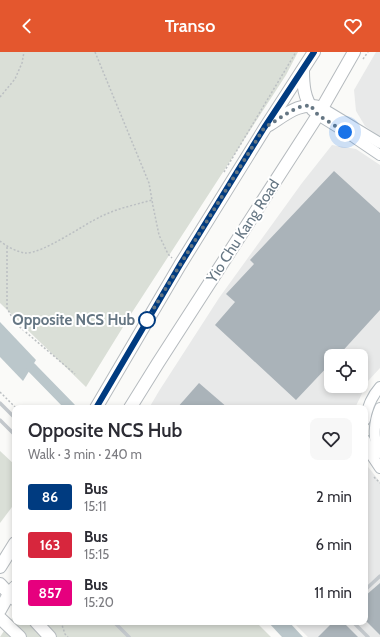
<!DOCTYPE html>
<meta charset="utf-8">
<style>
:root{--surface:#fff;--page:#f7f7f7;--text:#2b2b33;--muted:#7c7c81;--accent:#e4572e}
body{margin:0;font-family:Cabin,sans-serif;background:var(--page);color:var(--text);height:100vh;display:flex;flex-direction:column;font-size:15px;white-space:nowrap}
*{box-sizing:border-box;margin:0}
p{font-size:13px;color:var(--muted)}
.icon{flex:none;width:22px;height:22px;fill:none;stroke:currentColor;stroke-width:2;stroke-linecap:round;stroke-linejoin:round}
.map{position:relative;flex:1;overflow:hidden}
.sheet{position:absolute;left:12px;top:353px;width:356px;height:220px;display:flex;flex-direction:column;background:var(--surface);border-radius:8px;box-shadow:0 2px 6px #0003}
.sheet>*{flex:none}
.badge{padding:0 8px;border-radius:3px;font-size:14px;line-height:26px}
.buttons{position:absolute;left:324px;top:297px;display:grid;gap:8px}
.buttons a{display:grid;place-items:center;width:44px;height:44px;border-radius:8px;background:var(--surface);box-shadow:0 2px 6px #0003;font-size:20px}
.you{position:absolute;width:20px;height:20px;margin:-10px;border:3px solid #fff;border-radius:50%;background:#1a73e8;box-shadow:0 0 0 6px #1a73e833}
.map>.badge{position:absolute;translate:-50% -50%;box-shadow:0 0 0 2px #fff}
.round{display:grid;place-items:center;flex:none;width:42px;height:42px;border-radius:8px;background:var(--page)}
.overview{display:flex;align-items:center;justify-content:space-between;height:68px;padding:0 16px}
h1{font-size:19px;font-weight:600;line-height:30px}
ul{padding:0;list-style:none}
li{display:flex;align-items:center;gap:12px;height:48px;padding:0 16px}
li div{flex:1}
li b{display:block;font-size:15px}
li em{font-style:normal}
li .badge{min-width:44px;font-weight:700;text-align:center}
header{display:flex;justify-content:space-between;align-items:center;height:52px;padding:0 16px;background:var(--accent);color:#fff;font-size:18px;font-weight:600}
.map>svg:first-child{display:block}
.built{fill:#e8e9e9;fill-rule:evenodd}
.green{fill:#dadfd7}
.water{fill:#bbc7cb}
.lines{fill:none;stroke-linecap:round;stroke-linejoin:round}
.canal{stroke:#bbc7cb;stroke-width:10}
.building{fill:#aab3b9}
.secondary-casing{stroke:#b3babf;stroke-width:12}
.primary-casing{stroke:#b5babe;stroke-width:14}
.path{stroke:#bbbfc2;stroke-width:1.5;stroke-dasharray:2 2;stroke-linecap:butt}
.lane{stroke:#c3c8cc;stroke-width:3.5}
.secondary{stroke:#fff;stroke-width:10}
.primary{stroke:#fff;stroke-width:12}
.line-casing{stroke:#fff;stroke-width:9}
.line{stroke:#003b80;stroke-width:6}
.walk{stroke:#657683;stroke-width:4;stroke-dasharray:0 7.2}
.stop-dot{fill:#fff;stroke:#003b80;stroke-width:2}
.labels{text-anchor:middle;stroke-width:4;stroke-linejoin:round;paint-order:stroke}
.street-label{font-size:15px;fill:#657683;stroke:#fff}
.stop-label{font-size:15px;font-weight:bold;fill:#657683;stroke:#fff;text-anchor:end}
</style>
<header><svg class="icon" aria-label="back" viewBox="0 0 24 24"><path d="M15 5l-7 7 7 7"/></svg>Transo<svg class="icon" aria-label="heart" viewBox="0 0 24 24"><path d="M12 20l-8-8c-3-5 5-10 8-4 3-6 11-1 8 4z"/></svg></header>
<div class="map">
<svg width="380" height="585" viewBox="0 0 380 585">
<rect width="100%" height="100%" fill="#fafaf8"/>
<!-- built -->
<g class="built">
<path d="M376,0h4v85l-15,-11 -9,-15 -2,-21z"/>
<path d="M332,93l24,4 24,16v203l-12,13 -13,27h-206l10,-17 60,-93 83,-115zM331,304h30v30h-30z"/>
<path d="M365,411l15,19v155h-72l-15,-15h72z"/>
</g>
<!-- green -->
<g class="green">
<path d="M0,0h298l-12,23 -155,239 -45,73 -86,-84z"/>
<path d="M0,399l15,14v38l-15,20z"/>
<path d="M15,562v8h241l15,15h-271z"/>
</g>
<!-- water -->
<g class="water">
<path d="M0,270l36,38 -13,21 -23,-24z"/>
<path d="M268,570h21l14,15h-21z"/>
</g>
<g class="lines">
<!-- canal -->
<path class="canal" d="M31,315l40,41"/>
</g>
<!-- building -->
<g class="building">
<path d="M334,119l46,42v97l-42,46h-7v7l-35,37 -81,-75 20,-23 -9,-8 28,-30 -4,-4z"/>
<path d="M199,331l29,25h-51z"/>
<path d="M380,531v52l-15,-15v-24z"/>
<path d="M333,570h10l15,15h-40z"/>
</g>
<g class="lines">
<defs>
<g id="secondary">
<path d="M322,56l58,35"/>
<path d="M318,63l37,23 25,17"/>
<path d="M380,356c-6,14 -8,32 0,45"/>
<path d="M365,368c2,-12 7,-24 15,-33"/>
<path d="M365,388l5,13 10,15"/>
</g>
<g id="primary">
<path d="M303,18c0,15 1,28 10,40"/>
<path d="M269,73c16,-10 32,-25 53,-17"/>
<path d="M96,356l84,-143 85,-137 49,-76"/>
<path d="M130,356l28,-45 160,-248 36,-63"/>
<path d="M0,515l15,-24"/>
<path d="M0,532l14,15"/>
<path d="M0,558l9,-16 6,-7"/>
<path d="M0,566l20,19"/>
<path d="M36,570l14,15"/>
</g>
</defs>
<!-- secondary casing -->
<use href="#secondary" class="secondary-casing"/>
<!-- primary casing -->
<use href="#primary" class="primary-casing"/>
<!-- path -->
<g class="path">
<path d="M95,0l54,131 4,23 6,29 9,19 4,4"/>
<path d="M363,7l5,-7"/>
<path d="M0,45l15,-18 7,-16 2,-11"/>
<path d="M224,120l72,-120"/>
<path d="M0,189c6,5 17,11 25,12 18,1 59,-29 77,-37 16,-8 33,-11 50,-16"/>
<path d="M7,195v61l8,15 60,51"/>
<path d="M0,340l16,16"/>
<path d="M374,425l6,6"/>
<path d="M61,570l4,12 3,3"/>
</g>
<!-- lane -->
<g class="lane">
<path d="M0,351l15,15"/>
<path d="M0,368l15,15"/>
<path d="M365,538l15,-14"/>
<path d="M114,570l15,15"/>
<path d="M353,570l15,15"/>
</g>
<!-- secondary -->
<use href="#secondary" class="secondary"/>
<!-- primary -->
<use href="#primary" class="primary"/>
</g>
<g class="lines">
<defs>
<path id="line" d="M96,356l84,-143 84,-137 50,-76"/>
</defs>
<!-- line casing -->
<use href="#line" class="line-casing"/>
<!-- line -->
<use href="#line" class="line"/>
<!-- walk -->
<path class="walk" d="M147,268l-2,3 35,-58 84,-137 27,-17 9,-4 10,-2 8,10 27,17"/>
</g>
<!-- markers -->
<circle class="stop-dot" cx="147" cy="268" r="8"/>
<g class="labels">
<!-- street labels -->
<g class="street-label">
<text transform="translate(243 179) rotate(-57)" y="5">Yio Chu Kang Road</text>
</g>
<!-- stop labels -->
<g class="stop-label">
<text x="135" y="273">Opposite NCS Hub</text>
</g>
</g>
</svg>
<div class="buttons">
<a><svg class="icon" aria-label="locate" viewBox="0 0 24 24"><circle cx="12" cy="12" r="6"/><path d="M12 2v4M12 18v4M2 12h4M18 12h4"/></svg></a>
</div>
<div class="you" style="left:345px;top:80px"></div>
<section class="sheet">
<div class="overview"><div><h1>Opposite NCS Hub</h1><p>Walk · 3 min · 240 m</p></div><a class="round"><svg class="icon" aria-label="heart" viewBox="0 0 24 24"><path d="M12 20l-8-8c-3-5 5-10 8-4 3-6 11-1 8 4z"/></svg></a></div>
<ul>
<li><span class="badge" style="background:#003b80;color:#fff">86</span><div><b>Bus</b><p>15:11</p></div><em>2 min</em></li>
<li><span class="badge" style="background:#d7263d;color:#fff">163</span><div><b>Bus</b><p>15:15</p></div><em>6 min</em></li>
<li><span class="badge" style="background:#e6007e;color:#fff">857</span><div><b>Bus</b><p>15:20</p></div><em>11 min</em></li>
</ul>
</section>
</div>
